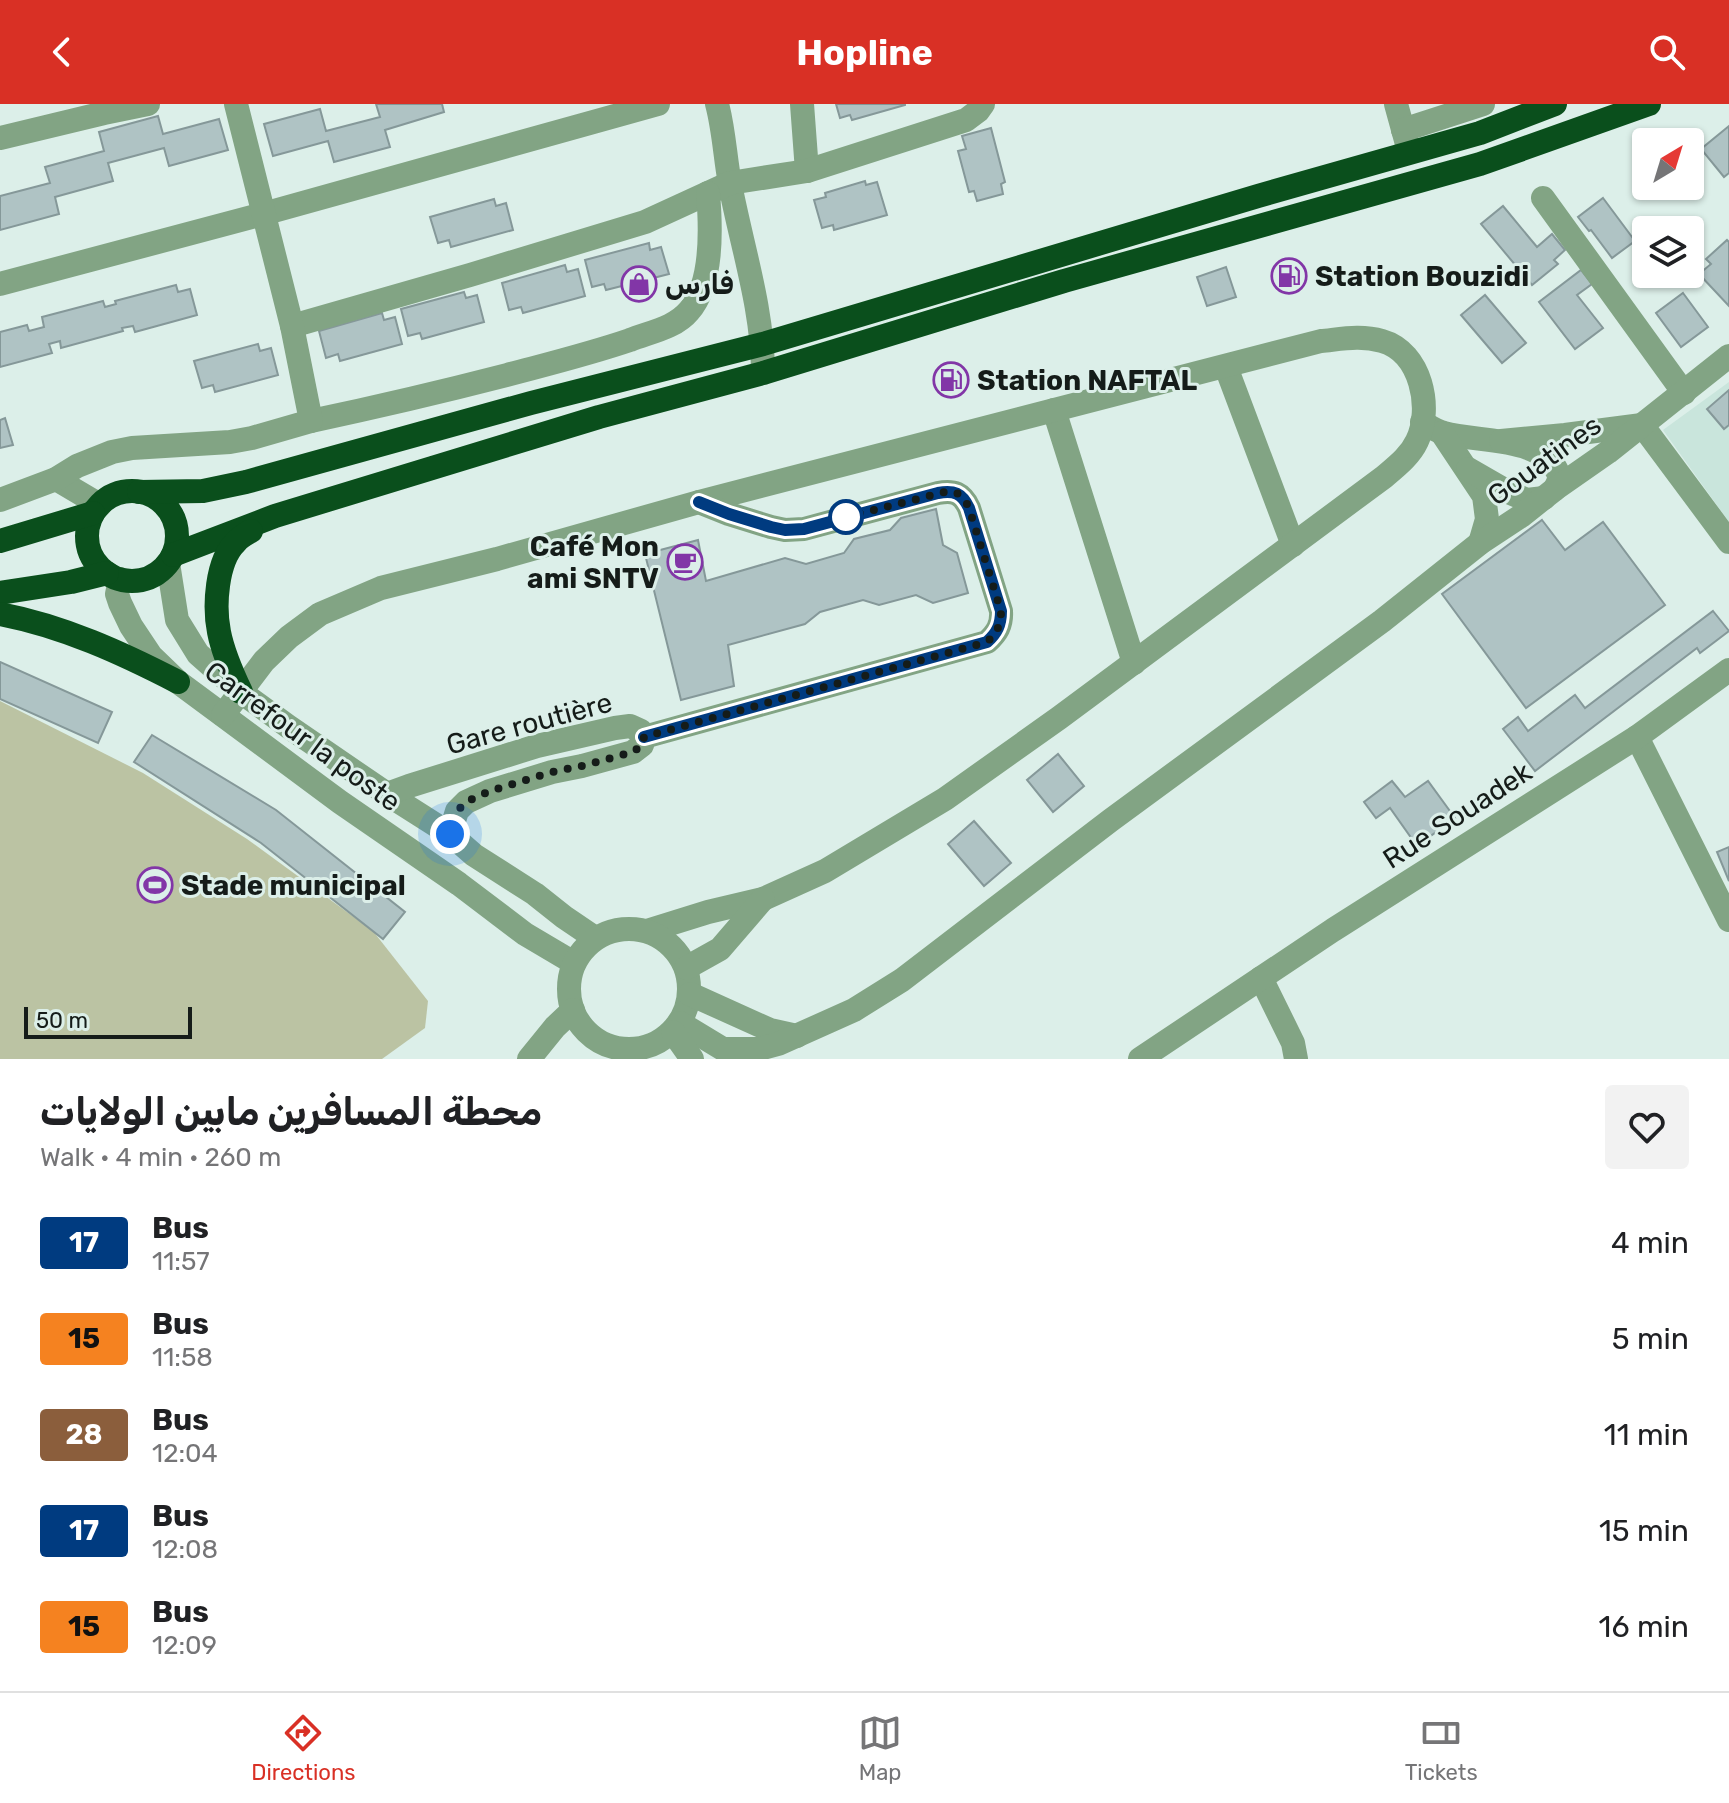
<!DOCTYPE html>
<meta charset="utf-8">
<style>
:root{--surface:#fff;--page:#f2f2f2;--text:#202124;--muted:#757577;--line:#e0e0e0;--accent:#d93025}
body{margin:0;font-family:Rubik,"Noto Sans Arabic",sans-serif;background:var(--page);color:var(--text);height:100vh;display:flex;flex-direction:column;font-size:30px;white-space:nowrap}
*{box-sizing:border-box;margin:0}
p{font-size:26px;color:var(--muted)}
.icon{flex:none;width:44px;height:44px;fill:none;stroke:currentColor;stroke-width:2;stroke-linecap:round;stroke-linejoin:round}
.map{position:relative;height:955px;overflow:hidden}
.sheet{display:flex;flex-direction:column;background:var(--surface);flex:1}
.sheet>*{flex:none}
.badge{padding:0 16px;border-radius:6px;font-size:28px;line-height:52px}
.needle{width:52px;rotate:38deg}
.buttons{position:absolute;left:1632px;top:24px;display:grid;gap:16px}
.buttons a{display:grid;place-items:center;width:72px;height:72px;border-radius:8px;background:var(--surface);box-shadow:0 2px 6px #0004;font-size:40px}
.scale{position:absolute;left:24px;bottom:20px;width:168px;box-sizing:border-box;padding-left:8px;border:4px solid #151c19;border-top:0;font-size:22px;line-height:28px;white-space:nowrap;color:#151c19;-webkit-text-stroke:6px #dcefe9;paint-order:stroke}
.you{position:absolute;width:40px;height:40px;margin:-20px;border:6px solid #fff;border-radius:50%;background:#1a73e8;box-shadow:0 0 0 12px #1a73e833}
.map>.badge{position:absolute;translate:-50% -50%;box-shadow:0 0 0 4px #fff}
.round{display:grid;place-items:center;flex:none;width:84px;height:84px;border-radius:8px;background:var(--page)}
.overview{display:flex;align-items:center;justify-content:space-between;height:136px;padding:0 40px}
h1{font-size:38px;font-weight:700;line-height:60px}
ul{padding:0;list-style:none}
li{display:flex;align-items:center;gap:24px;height:96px;padding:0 40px}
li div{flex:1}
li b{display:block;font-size:30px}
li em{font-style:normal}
li .badge{min-width:88px;font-weight:700;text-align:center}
header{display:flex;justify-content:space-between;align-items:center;height:104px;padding:0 40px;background:var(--accent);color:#fff;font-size:36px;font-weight:700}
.tab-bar{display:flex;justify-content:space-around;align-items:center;height:112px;border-top:2px solid var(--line);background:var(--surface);font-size:22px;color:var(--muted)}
.tab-bar a{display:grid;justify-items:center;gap:4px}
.tab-bar .on{color:var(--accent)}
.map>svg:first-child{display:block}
.built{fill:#c9e5dc}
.green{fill:#bbc3a3}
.building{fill:#afc3c4;stroke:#859899;stroke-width:2}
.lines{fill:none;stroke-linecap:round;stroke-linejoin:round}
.minor{stroke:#82a484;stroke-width:24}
.highway{stroke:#0a4f1c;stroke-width:24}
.line-casing{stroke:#fff;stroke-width:18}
.line{stroke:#003b80;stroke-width:12}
.walk{stroke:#151c19;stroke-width:8;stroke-dasharray:0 14.4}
.stop-dot{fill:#fff;stroke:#003b80;stroke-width:4}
.labels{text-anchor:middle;stroke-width:6;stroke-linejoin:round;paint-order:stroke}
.poi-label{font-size:28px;font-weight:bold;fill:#151c19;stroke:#dcefe9;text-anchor:start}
.street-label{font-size:28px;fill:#151c19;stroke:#dcefe9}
</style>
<header><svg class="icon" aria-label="back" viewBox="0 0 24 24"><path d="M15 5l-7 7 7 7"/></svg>Hopline<svg class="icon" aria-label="search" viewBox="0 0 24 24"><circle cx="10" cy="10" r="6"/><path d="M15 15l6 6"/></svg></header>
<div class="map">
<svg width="1729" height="955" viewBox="0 0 1729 955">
<rect width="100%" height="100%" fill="#dcefe9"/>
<!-- built -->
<path class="built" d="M1729,278v140l-66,-92z"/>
<!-- green -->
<path class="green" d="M0,597l143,72 104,66 126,92 55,70 -3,27 -43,31h-382z"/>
<!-- building -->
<g class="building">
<path d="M376,0h66l2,8 -59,18 5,17 -56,15 -6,-21 -55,15 -9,-32 56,-15 6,22 54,-14z"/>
<path d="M836,0h69v1l-53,15 -2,-5 -10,3z"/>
<path d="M158,12l5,18 56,-15 9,31 -59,16 -5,-18 -56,15 5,18 -58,16 4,17 -59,16v-34l50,-13 -5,-16 59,-16 -5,-19z"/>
<path d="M1729,22v47l-5,4 -23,-28z"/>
<path d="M991,24l14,54 -4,2 2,10 -26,7 -3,-10 -5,1 -11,-41 8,-2 -4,-13z"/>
<path d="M865,77l1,4 11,-3 10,33 -53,15 -1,-5 -11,3 -8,-28 12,-3 -1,-4z"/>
<path d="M1603,94l32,43 -23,17 -21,-28 -2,1 -11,-14z"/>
<path d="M494,95l2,7 10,-3 7,27 -62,17 -2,-7 -11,3 -8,-26z"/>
<path d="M1503,102l34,41 15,-13 13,16 -11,10 4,4 -26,21 -51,-61z"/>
<path d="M1727,136l2,2v64l-30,-32 12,-10 -5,-5z"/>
<path d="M649,139l1,7 11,-3 8,27 -63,16 -2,-6 -12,3 -7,-27z"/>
<path d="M565,161l2,7 11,-3 7,27 -62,17 -2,-6 -12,3 -7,-27z"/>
<path d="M1226,163l10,30 -29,9 -10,-29z"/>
<path d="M1581,166l11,14 -15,11 26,33 -28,21 -36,-47z"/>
<path d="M176,181l2,7 12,-3 7,26 -62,17 -2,-6 -11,2 1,3 -62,17 -1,-7 -11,3 3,9 -52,14v-35l27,-7 2,6 15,-4 -2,-10 61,-16 2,6 11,-3 -1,-3z"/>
<path d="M464,188l2,6 11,-3 7,27 -62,17 -2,-6 -12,3 -7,-27z"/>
<path d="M1683,189l25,34 -27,20 -25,-34z"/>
<path d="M1485,191l41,48 -24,20 -41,-48z"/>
<path d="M382,209l2,7 11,-3 7,27 -62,17 -2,-7 -12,4 -7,-27z"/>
<path d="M258,240l2,7 11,-3 7,27 -63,17 -2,-7 -11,3 -8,-27z"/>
<path d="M1729,286v35l-5,4 -17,-20z"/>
<path d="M5,314l8,27 -13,3v-28z"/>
<path d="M936,405l7,36 14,8 11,40 -35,10 -17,-8 -37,10 -16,-5 -43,12 -15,12 -77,21 6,41 -53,14 -36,-146 53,-14 8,41 79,-23 21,6 38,-11 10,-14 36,-9 11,-12z"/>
<path d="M1542,416l23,30 38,-28 62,83 -139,103 -84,-114z"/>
<path d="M1713,507l16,20 -29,22 -3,-5 -162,123 -32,-42 15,-12 10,14 47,-36 10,13z"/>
<path d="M0,558l112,50 -14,31 -98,-44z"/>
<path d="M152,631l124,75 129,102 -22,27 -122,-96 -127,-81z"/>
<path d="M1058,650l26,32 -31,26 -26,-32z"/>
<path d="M1392,677l13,16 23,-16 27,37 -38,28 -27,-38 -14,10 -12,-16z"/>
<path d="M974,717l37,42 -27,23 -36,-42z"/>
<path d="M1729,743v34l-12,-29z"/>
</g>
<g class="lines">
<!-- minor -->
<g class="minor">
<path d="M717,0c7,26 8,53 13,80 12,63 33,125 33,189"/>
<path d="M802,0l5,67"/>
<path d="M1396,0l11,40"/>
<path d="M1403,26l80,-26"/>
<path d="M0,34l104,-25 44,-9"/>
<path d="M1543,94l141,195"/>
<path d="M0,180l263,-70 395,-110"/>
<path d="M292,222l178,-51 175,-53 85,-39 77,-12 159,-51 12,-9 5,-7"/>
<path d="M1226,263l67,178"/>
<path d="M1054,306l80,253"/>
<path d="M311,317c66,-14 130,-29 196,-46 41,-11 82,-21 123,-35 20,-8 45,-12 59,-29 24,-27 22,-83 19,-118"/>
<path d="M1422,318c7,4 14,9 22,11 34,10 103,2 116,45l-5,11"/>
<path d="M1442,329l42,63 3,23 -7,24"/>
<path d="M1501,337l64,-6 77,-10 87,117"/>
<path d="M1468,365l40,23 19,8 17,-2"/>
<path d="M56,375l44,26"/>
<path d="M0,396l56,-21 21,-13 35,-14 20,-4 98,-6 22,-4 59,-17 -19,-95 -56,-222"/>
<path d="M168,459l9,57 21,34 43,38 48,35 98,67 63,40 24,21 61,39 29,23 31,21"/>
<path d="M120,475l-3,15 3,9 11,23 20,30 27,26 162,120 119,82 66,50 49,29"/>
<path d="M223,611l41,-54 25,-24 31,-23 61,-26 116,-29 202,-57 622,-161c21,-2 40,-6 61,0 39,11 51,67 35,100 -7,15 -20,25 -33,36l-325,241 -114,81 -120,72 -62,28 -55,13 -61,19"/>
<path d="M644,633l343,-95c10,-9 15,-17 14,-31l-32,-103c-7,-15 -15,-18 -31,-15l-134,36 -19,1 -14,-3 -42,-13 -30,-12"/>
<path d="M1637,633l92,183"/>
<path d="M387,690l22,-8 128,-40 78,-18 15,-2 11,5 3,6 -2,8 -9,7 -51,14 -30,6 -62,19 -24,11 -9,9 -7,23"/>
<circle cx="629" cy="885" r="60"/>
<path d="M686,864l34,-19 43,-50"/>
<path d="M1261,874l32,65 3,16"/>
<path d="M690,890l80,36 27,6"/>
<path d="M680,919l43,26h36l19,-5 76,-34 48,-30 209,-160 271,-199 98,-78 41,-27 34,-27 53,-37 121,-96"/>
<path d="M673,928l19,27"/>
<path d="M529,955l26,-32 18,-17"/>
<path d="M1140,955l193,-129 304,-193 92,-67"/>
</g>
<!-- highway -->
<g class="highway">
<circle cx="132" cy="432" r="45"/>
<path d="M139,388l64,-1 43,-9 285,-79 232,-59 495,-148 222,-63 75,-29"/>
<path d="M0,437l93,-28"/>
<path d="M173,451l102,-39 324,-99 164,-44 301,-92 416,-117 169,-60"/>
<path d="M0,489l71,-11 36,-9"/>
<path d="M0,510c63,12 122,39 178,68"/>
<path d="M241,588c-9,-19 -18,-39 -22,-60 -5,-25 -3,-71 17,-90 4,-5 10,-8 15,-11"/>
</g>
</g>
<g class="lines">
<defs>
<path id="line" d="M644,633l343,-95c10,-9 14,-17 14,-31l-32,-103c-7,-15 -15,-18 -31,-15l-134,36 -19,1 -14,-3 -42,-13 -30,-12"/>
</defs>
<!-- line casing -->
<use href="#line" class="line-casing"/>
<!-- line -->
<use href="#line" class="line"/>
<!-- walk -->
<path class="walk" d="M450,730l7,-23 9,-9 24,-11 62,-19 30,-6 51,-14 9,-7 2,-8 343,-95c10,-9 14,-17 14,-31l-32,-103c-5,-10 -10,-16 -20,-17l-103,26"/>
</g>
<!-- icons -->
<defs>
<symbol id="fuel-ring" viewBox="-11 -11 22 22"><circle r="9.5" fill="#dcefe9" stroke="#8236a7" stroke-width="1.5"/><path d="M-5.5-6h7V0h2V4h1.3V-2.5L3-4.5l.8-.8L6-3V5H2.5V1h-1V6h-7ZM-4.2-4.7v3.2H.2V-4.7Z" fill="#8236a7"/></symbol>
<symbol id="shop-ring" viewBox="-11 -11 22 22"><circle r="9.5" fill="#dcefe9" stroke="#8236a7" stroke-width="1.5"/><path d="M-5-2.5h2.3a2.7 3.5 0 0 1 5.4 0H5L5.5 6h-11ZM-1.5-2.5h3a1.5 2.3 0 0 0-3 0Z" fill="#8236a7"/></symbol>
<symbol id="cafe-ring" viewBox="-11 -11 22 22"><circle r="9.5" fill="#dcefe9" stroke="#8236a7" stroke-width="1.5"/><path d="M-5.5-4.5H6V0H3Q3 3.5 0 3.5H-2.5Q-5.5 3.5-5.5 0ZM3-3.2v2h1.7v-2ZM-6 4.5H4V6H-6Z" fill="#8236a7"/></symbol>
<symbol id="stadium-ring" viewBox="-11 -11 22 22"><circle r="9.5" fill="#dcefe9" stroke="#8236a7" stroke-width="1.5"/><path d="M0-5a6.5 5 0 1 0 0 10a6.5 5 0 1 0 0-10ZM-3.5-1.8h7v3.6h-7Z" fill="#8236a7"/></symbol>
</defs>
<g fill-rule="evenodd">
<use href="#fuel-ring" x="1269" y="152" width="40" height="40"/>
<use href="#shop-ring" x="619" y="160" width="40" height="40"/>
<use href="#fuel-ring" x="931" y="256" width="40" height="40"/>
<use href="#cafe-ring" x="665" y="438" width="40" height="40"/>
<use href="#stadium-ring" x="135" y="761" width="40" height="40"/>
</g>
<!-- markers -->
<circle class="stop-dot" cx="846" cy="413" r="16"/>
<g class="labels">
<!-- poi labels -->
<g class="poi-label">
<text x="1315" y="182">Station Bouzidi</text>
<text x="665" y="190">فارس</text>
<text x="977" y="286">Station NAFTAL</text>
<text x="659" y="452" text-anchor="end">Café Mon<tspan x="659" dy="32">ami SNTV</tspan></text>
<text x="181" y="791">Stade municipal</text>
</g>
<!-- street labels -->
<g class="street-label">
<text transform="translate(1544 356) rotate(-36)" y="10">Gouatines</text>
<text transform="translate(529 619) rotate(-15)" y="10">Gare routière</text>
<text transform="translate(303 632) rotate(36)" y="10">Carrefour la poste</text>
<text transform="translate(1457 711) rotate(-33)" y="10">Rue Souadek</text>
</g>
</g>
</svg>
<div class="buttons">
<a><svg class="needle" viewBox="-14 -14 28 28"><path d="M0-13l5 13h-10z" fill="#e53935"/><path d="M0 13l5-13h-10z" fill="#757577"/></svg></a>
<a><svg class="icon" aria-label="layers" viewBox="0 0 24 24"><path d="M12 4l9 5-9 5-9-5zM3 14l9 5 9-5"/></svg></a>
</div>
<div class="scale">50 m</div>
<div class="you" style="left:450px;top:730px"></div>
</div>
<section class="sheet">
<div class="overview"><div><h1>محطة المسافرين مابين الولايات</h1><p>Walk · 4 min · 260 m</p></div><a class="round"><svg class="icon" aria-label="heart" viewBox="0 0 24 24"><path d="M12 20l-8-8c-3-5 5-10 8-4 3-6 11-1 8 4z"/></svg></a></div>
<ul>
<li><span class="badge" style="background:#003b80;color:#fff">17</span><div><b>Bus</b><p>11:57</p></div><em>4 min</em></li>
<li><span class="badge" style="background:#f58220;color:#111">15</span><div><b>Bus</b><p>11:58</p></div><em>5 min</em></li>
<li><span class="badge" style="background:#8b5e3c;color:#fff">28</span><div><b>Bus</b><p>12:04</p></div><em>11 min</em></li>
<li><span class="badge" style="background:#003b80;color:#fff">17</span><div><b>Bus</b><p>12:08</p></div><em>15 min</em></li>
<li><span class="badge" style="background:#f58220;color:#111">15</span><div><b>Bus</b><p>12:09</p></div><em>16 min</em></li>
</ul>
</section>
<nav class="tab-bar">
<a class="on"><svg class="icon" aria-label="directions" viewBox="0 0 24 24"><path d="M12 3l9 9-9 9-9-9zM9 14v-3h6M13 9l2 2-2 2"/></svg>Directions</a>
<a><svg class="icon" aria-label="map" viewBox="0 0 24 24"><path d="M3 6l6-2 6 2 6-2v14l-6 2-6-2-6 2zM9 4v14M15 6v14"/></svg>Map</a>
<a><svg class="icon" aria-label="tickets" viewBox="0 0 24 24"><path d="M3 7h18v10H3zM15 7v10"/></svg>Tickets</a>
</nav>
